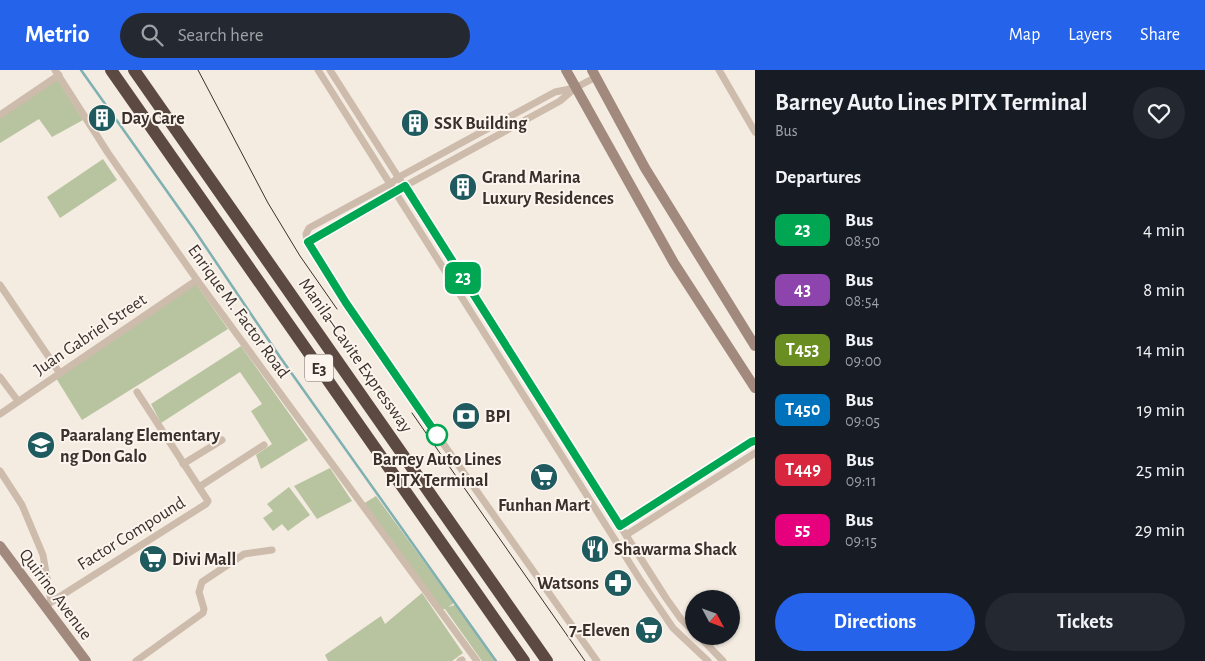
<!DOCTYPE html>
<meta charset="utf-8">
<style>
:root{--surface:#171b24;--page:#242831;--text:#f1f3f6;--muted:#9ea1a6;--accent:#2563eb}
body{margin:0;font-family:"Alegreya Sans",sans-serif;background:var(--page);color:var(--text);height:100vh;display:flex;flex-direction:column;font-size:19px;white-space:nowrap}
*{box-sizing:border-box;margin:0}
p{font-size:16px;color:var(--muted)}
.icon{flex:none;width:28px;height:28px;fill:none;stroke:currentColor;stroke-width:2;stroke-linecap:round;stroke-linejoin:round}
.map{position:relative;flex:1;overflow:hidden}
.drawer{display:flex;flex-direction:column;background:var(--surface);width:450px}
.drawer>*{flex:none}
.badge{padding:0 10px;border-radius:8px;font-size:18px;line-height:32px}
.needle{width:32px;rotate:131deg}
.controls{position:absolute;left:685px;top:520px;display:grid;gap:10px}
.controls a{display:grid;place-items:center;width:55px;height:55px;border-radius:50%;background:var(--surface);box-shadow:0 1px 4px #0004;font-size:25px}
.map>.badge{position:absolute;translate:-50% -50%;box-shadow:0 0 0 2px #fff}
h2{padding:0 20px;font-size:19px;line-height:45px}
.round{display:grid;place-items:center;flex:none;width:52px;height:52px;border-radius:26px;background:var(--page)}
.head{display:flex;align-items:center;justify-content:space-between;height:85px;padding:0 20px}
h1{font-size:24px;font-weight:700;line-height:38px}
.action{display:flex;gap:10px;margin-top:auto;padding:10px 20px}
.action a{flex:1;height:58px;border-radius:30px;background:var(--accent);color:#fff;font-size:20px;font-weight:700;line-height:58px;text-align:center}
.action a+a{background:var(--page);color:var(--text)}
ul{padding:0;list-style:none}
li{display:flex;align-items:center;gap:15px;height:60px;padding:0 20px}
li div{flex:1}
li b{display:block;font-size:19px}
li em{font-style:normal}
li .badge{min-width:55px;font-weight:700;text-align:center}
header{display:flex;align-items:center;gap:30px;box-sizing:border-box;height:70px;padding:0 25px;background:var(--accent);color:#fff}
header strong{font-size:24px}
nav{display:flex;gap:28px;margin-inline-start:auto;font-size:18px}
.search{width:350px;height:45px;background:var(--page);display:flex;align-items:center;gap:12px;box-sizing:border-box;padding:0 18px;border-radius:28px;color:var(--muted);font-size:19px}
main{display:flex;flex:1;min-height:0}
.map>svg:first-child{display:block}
.green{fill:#b8c4a0}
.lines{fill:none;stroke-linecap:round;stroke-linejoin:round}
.stream{stroke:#7fb0b2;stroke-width:2.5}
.street-tunnel{stroke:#cfc6bd;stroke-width:7;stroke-dasharray:7 3.5;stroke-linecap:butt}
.street{stroke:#cdbbac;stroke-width:7}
.secondary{stroke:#a18a7d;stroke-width:10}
.highway{stroke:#5c4a42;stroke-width:12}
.tram{stroke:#3b302b;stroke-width:1}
.line-casing{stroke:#fff;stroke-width:11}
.line{stroke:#00a651;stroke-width:8}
.stop-dot{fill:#fff;stroke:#00a651;stroke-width:2.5}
.labels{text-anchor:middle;stroke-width:4;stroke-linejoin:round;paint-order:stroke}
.shield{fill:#fbf5ee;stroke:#756b66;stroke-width:1}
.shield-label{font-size:16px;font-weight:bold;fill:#3b302b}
.poi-label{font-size:18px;font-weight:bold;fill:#3b302b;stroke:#fbf5ee;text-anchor:start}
.street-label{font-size:18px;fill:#3b302b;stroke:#fbf5ee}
.stop-label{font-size:18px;font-weight:bold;fill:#3b302b;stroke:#fbf5ee}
</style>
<header>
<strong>Metrio</strong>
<div class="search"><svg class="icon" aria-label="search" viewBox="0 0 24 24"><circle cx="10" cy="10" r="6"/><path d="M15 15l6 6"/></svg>Search here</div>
<nav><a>Map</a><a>Layers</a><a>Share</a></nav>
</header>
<main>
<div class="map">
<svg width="755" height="591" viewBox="0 0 755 591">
<rect width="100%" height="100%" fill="#f4ebe1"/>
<!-- green -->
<g class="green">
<path d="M57,9l26,41 -31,17 -13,-18 -39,24v-26z"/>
<path d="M103,89l14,21 -57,38 -13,-21z"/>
<path d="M196,214l32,45 -146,91 -26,-42z"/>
<path d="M241,276l67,94 -47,29 -5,-14 16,-11 -21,-33 11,-7 -22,-32 -79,51 -10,-19z"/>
<path d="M330,398l22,33 -35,18 -23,-33z"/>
<path d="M289,417l21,28 -22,16 -6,-7 -9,7 -10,-13 10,-7 -6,-7z"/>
<path d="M376,426l78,107 -6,4 7,-2 41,56h-14l-37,-52h-3l-79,-105z"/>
<path d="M422,523l41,60 -11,8h-124l-3,-6 56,-39 4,8z"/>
</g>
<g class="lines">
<!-- stream -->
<path class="stream" d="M81,0l112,158 87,129 216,304"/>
<!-- street-tunnel -->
<path class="street-tunnel" d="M346,233l72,105"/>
<!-- street -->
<g class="street">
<path d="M55,0l53,83 89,127 280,381"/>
<path d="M318,0l323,511 32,47 35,33"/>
<path d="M330,0l336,528 15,21 13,13"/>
<path d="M719,0l36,62"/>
<path d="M0,45l59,-40"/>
<path d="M308,172l97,-56 155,-85 15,-13 21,-11"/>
<path d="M0,215l59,87"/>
<path d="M346,233l-39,-63 -1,-6 3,-6 81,-44 9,-7 156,-85 20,-4"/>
<path d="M0,307l18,24"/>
<path d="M418,338l179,253"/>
<path d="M0,344l197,-134"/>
<path d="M183,394l39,-24"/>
<path d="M0,401l22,34 21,50 8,47"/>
<path d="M199,417l65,-42"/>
<path d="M620,456l131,-84 4,-1"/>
<path d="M626,465l129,-82"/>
<path d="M45,536l161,-102 2,-3 -71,-109"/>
<path d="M699,566l24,25"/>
<path d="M136,591l67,-48 1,-4 -5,-17 3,-10 42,-28 28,-4"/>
<path d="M460,591l2,-1"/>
</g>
<!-- secondary -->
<g class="secondary">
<path d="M566,0l108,193 81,125"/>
<path d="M592,0l53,98 110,178"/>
<path d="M0,476l86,115"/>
</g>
<!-- highway -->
<g class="highway">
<path d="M111,0l413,591"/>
<path d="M134,0l413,591"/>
</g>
<!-- tram -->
<g class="tram">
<path d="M198,0l70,133 32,53 37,53"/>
<path d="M412,343l173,248"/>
</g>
</g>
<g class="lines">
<defs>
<path id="line" d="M437,365l-91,-132 -38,-61 97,-56 215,340 131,-84 4,-1"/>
</defs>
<!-- line casing -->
<use href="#line" class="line-casing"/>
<!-- line -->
<use href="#line" class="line"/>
</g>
<!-- icons -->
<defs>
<symbol id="building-disc" viewBox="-11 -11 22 22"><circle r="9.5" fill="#1f5a5e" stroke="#fbf5ee"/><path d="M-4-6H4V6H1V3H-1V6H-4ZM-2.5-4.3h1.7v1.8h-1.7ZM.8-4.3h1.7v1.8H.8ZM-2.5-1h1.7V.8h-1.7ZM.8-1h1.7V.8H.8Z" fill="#fff"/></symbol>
<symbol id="bank-disc" viewBox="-11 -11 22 22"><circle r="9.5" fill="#1f5a5e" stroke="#fbf5ee"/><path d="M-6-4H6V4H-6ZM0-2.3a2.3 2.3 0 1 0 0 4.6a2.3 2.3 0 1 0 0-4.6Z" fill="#fff"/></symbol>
<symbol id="school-disc" viewBox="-11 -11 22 22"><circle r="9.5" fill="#1f5a5e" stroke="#fbf5ee"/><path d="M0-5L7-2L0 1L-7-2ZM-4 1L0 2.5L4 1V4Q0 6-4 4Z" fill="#fff"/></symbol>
<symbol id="supermarket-disc" viewBox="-11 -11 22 22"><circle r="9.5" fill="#1f5a5e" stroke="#fbf5ee"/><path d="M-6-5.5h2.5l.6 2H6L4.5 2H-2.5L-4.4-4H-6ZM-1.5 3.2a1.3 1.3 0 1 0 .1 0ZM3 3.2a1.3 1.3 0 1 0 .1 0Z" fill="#fff"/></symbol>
<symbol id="restaurant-disc" viewBox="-11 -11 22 22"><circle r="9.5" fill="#1f5a5e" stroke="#fbf5ee"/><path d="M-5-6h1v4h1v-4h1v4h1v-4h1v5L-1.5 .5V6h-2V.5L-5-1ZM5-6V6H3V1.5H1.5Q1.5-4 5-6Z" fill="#fff"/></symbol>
<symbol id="pharmacy-disc" viewBox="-11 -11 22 22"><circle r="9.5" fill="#1f5a5e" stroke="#fbf5ee"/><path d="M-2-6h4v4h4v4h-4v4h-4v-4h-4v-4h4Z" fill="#fff"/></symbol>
</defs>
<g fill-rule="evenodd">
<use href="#building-disc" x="86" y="32" width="32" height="32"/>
<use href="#building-disc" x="399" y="37" width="32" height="32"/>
<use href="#building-disc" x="447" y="101" width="32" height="32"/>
<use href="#bank-disc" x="450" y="330" width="32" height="32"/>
<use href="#school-disc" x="25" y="359" width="32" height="32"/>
<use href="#supermarket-disc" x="528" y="391" width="32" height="32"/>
<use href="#restaurant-disc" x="579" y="463" width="32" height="32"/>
<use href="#supermarket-disc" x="137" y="473" width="32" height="32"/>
<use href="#pharmacy-disc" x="602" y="497" width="32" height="32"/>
<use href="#supermarket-disc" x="633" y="544" width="32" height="32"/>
</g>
<!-- markers -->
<circle class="stop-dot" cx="437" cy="365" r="10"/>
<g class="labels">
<!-- shield labels -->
<rect class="shield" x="305" y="284.5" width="28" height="27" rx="4"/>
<g class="shield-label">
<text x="319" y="304">E3</text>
</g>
<!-- poi labels -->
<g class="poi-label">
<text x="121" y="54">Day Care</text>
<text x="434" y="59">SSK Building</text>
<text x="482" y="113">Grand Marina<tspan x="482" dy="21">Luxury Residences</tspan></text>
<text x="485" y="352">BPI</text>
<text x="60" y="371">Paaralang Elementary<tspan x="60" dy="21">ng Don Galo</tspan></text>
<text x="544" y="441" text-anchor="middle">Funhan Mart</text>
<text x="614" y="485">Shawarma Shack</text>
<text x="172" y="495">Divi Mall</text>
<text x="599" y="519" text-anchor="end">Watsons</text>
<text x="630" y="566" text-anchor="end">7-Eleven</text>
</g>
<!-- street labels -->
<g class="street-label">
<text transform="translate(239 241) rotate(54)" y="6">Enrique M. Factor Road</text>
<text transform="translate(90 264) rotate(-34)" y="6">Juan Gabriel Street</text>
<text transform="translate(356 285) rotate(55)" y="6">Manila–Cavite Expressway</text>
<text transform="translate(131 463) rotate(-32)" y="6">Factor Compound</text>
<text transform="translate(56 524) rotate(53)" y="6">Quirino Avenue</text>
</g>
<!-- stop labels -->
<g class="stop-label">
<text x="437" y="395">Barney Auto Lines<tspan x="437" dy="21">PITX Terminal</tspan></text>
</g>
</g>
</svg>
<div class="controls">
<a><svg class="needle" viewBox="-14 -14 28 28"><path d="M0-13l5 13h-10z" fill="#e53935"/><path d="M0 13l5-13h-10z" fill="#9ea1a6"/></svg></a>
</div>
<b class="badge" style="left:463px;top:208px;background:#00a651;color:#fff">23</b>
</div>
<section class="drawer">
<div class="head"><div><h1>Barney Auto Lines PITX Terminal</h1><p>Bus</p></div><a class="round"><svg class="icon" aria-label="heart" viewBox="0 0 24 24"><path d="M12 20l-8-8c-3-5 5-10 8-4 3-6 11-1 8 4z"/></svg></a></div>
<h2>Departures</h2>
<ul>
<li><span class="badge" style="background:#00a651;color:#fff">23</span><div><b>Bus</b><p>08:50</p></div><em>4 min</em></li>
<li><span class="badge" style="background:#8e44ad;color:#fff">43</span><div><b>Bus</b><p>08:54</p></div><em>8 min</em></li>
<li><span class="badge" style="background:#6b8e23;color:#fff">T453</span><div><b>Bus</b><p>09:00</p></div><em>14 min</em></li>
<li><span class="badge" style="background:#0072bc;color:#fff">T450</span><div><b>Bus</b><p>09:05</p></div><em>19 min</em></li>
<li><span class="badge" style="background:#d7263d;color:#fff">T449</span><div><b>Bus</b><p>09:11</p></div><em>25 min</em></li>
<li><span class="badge" style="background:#e6007e;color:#fff">55</span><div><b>Bus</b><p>09:15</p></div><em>29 min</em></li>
</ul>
<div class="action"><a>Directions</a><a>Tickets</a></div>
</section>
</main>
